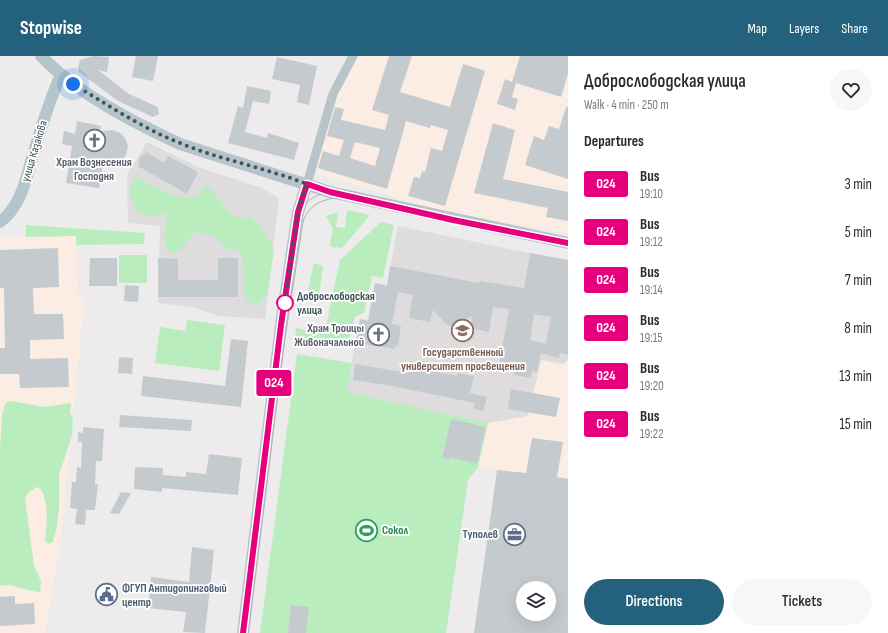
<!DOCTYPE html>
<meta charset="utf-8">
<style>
:root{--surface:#fff;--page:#f7f7f7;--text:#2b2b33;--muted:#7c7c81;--accent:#24617d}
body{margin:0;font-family:"Sofia Sans Condensed",sans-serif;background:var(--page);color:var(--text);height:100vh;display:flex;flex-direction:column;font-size:15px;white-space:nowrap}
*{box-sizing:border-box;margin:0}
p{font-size:13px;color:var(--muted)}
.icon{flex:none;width:22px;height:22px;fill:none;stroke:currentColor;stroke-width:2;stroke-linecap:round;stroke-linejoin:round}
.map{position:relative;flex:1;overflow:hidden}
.panel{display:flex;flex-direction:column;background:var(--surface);width:320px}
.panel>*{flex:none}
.badge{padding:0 8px;border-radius:3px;font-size:14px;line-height:26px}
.fabs{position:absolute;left:516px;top:525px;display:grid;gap:8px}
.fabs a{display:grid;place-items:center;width:40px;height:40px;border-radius:50%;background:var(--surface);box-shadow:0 4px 16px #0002;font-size:20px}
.you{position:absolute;width:20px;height:20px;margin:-10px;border:3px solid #fff;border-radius:50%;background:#1a73e8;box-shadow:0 0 0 6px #1a73e833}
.map>.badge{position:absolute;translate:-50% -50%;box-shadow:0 0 0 2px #fff}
h2{padding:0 16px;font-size:15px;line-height:36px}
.round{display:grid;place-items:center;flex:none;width:42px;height:42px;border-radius:21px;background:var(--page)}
.summary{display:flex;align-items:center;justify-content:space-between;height:68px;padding:0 16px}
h1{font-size:19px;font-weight:600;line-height:30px}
.action{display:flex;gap:8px;margin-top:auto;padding:8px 16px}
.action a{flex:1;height:46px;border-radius:24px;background:var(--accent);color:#fff;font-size:16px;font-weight:600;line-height:46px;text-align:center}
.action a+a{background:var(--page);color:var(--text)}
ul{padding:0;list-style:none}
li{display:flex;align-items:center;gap:12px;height:48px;padding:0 16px}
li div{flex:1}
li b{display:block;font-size:15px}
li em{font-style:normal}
li .badge{min-width:44px;font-weight:700;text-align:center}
header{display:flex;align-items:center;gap:24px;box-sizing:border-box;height:56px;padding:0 20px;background:var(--accent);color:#fff}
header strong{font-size:19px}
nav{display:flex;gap:22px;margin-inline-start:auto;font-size:14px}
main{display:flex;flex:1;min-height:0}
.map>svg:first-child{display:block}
.commercial{fill:#fbede3}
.education{fill:#dfdcdd}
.green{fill:#b9edbe}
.building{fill:#c5cace;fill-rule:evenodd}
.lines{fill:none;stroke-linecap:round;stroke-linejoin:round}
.street{stroke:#b7c5c8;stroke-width:9}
.secondary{stroke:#b4c5cb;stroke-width:12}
.tram{stroke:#aeb3b6;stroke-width:1}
.line-casing{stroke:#fff;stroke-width:9}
.line{stroke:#e6007e;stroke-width:6}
.walk{stroke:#445458;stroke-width:4;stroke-dasharray:0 7.2}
.stop-dot{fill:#fff;stroke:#e6007e;stroke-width:2}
.labels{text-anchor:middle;stroke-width:3.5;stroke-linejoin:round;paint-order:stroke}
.street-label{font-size:12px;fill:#445458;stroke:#fff}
.worship-label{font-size:12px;font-weight:bold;fill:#5b616d;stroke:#fff}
.stop-label{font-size:12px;font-weight:bold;fill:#445458;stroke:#fff;text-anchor:start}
.education-label{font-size:12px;font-weight:bold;fill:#785e54;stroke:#fff}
.leisure-label{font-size:12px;font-weight:bold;fill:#27864d;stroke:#fff;text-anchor:start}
.service-label{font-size:12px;font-weight:bold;fill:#4e5e75;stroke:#fff;text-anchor:end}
</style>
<header>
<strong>Stopwise</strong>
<nav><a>Map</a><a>Layers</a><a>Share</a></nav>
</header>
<main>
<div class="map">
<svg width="568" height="577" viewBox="0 0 568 577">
<rect width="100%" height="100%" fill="#eeebec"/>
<!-- commercial -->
<g class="commercial">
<path d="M355,0h213v178l-119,-21 -141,-42 18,-65z"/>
<path d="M76,180l2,59h7l-25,251 -15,87h-45v-396z"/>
<path d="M541,304l21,4 6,-4v119l-90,-12 10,-44 40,-7z"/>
</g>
<!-- education -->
<g class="education">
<path d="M147,86l51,25 64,21 17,10 -14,121 -46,-3 -27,-9 -34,-4 2,-77 -32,-3 -1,-48z"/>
<path d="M398,170l132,27 -6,35 44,8v64l-5,4 -22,-4 -13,56 -40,7 -142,-31 14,-73 8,1 7,-37 12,2z"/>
</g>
<!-- green -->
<g class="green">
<path d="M135,122c22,7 40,24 63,19l5,-9 5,-2c11,10 20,32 36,33l4,-3 10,6 12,19 4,10 -7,43 -10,13 -12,-9 -2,-37 -3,-10 -15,-3 -10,-12 -21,-4 -12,17 -10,4c-12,-6 -6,-26 -5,-37l-4,-3 -10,4 -16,-5c-6,-14 -11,-20 -2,-34z"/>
<path d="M347,154l23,5 -28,33 -10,-1 -2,-3 3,-16 -7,-12 12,-4 -2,15 9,1z"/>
<path d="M381,166l13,3 -11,53 -11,-2 -8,37 -9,4 -8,29h-14l-38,-8 1,-10 26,5 3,-2 15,-71z"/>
<path d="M26,169l119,8 -1,11 -68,1v-9l-50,1z"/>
<rect x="119" y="199" width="28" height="28"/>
<path d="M314,207l9,3 -4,29 -7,-1 -4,-4z"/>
<path d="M187,264l38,5 -6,46 -64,-8 5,-36 25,4z"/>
<path d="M297,298l55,9 -5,29 141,31 -10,44 -10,13 -22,153h-186z"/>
<path d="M11,345l33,6 27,-4 -1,10 3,5 -1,17 -13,40v34l-3,22 -3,11 -5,2 -3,-4c2,-19 4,-34 -4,-51l-5,-2 -8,6 -3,5 9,68 7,15 -1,11c-13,0 -29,-10 -40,-6v-140c2,-14 0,-32 6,-44z"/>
</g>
<!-- building -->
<g class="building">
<path d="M94,0l15,1 -2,15 -9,-2 31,24 29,13 1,7 -6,3 -35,-16 -39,-29 -1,-4 2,-8z"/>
<path d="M136,0h22l-5,25 -21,-4z"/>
<path d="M389,0h23l-12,36 50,15 13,-43 22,7 -40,135 -37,-10 6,-19 6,1 2,-7 3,1 6,-24 11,3 6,-21 -17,-5 -1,3 -24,-7 -19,68 -69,-21 5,-17 16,5 5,-16 -17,-4 8,-29 9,2 -3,11 44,10 4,-15 -17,-5zM355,86l25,6 -5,18 -25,-8z"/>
<path d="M520,0h48v18l-7,23 -45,-14 -4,14 6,2 -3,11 -18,-6 8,-25 7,3z"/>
<path d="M277,1l40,9 -8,39 -12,-3 3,-17 -28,-6z"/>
<path d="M247,30l24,5 -2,13 -16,-3 -8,31 22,6 1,-5 31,10 -5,17 -66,-17 10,-37 5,2z"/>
<path d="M566,51h2v72l-43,-14 9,-29 10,4 5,-14 10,3z"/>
<path d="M77,65l24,5 -1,5 13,-1 7,3 5,5 3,8 -2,9 -4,5 -7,4 -12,1 -4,23 -33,-5 6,-37 -10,-2 2,-13 11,3z"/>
<path d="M493,67l22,7 -12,49 65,13v29l-22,-4 2,-9 -74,-15z"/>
<path d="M146,96l18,11 4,-7 30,16 -11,22 -49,-28 2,-3 -2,-1 4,-8 2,1z"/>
<path d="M58,192l1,39 -26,1 1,26h29l1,25 -34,1v19l38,-1 1,29 -49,1 -1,-14h-19v-26h5l-1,-60h-4v-38z"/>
<path d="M530,197l38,7v95l-8,-2 -1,5 -18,-5 -4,19 -5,-1 -1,7 -17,-3 1,-6 -16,-3 10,-57 -16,-2 -4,25 -19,-4 2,-12 -20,10 -6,-2 -13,-14 -3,12 -21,-4 4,-23 -15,-3 -6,32 9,2 -3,20h-3v3l-31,-5v-2l-8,-1 4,-22 8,2 7,-38 12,3 3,-20 89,17 1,-2 44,7zM534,258l17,3 -5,27 -16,-4z"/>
<path d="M90,202h27v28h-28z"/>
<path d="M158,202l20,1v21h40v-22h20v39h-80z"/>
<path d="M125,229l14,1 -1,16 -14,-1z"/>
<path d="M231,283l17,2 -7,66 -100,-11 2,-20 82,10z"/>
<path d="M119,301l14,1 -1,16 -14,-1z"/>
<path d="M410,305l15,3 -1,5 33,7 1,-3 16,3 -4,17 17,4 -4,14 -10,-3 2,-5 -83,-17 -39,-6 2,-16 53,9z"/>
<path d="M511,333l49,9 -4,19 -48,-8z"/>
<path d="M120,359l72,5 -1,11 -72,-4z"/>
<path d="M451,363l35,8 -9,37 -27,-7v3l-8,-2z"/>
<path d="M83,371l21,2 -2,32h-6l-1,23h3l-3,26h-9l-1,15 -10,-1 2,-15 -7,-1 2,-26h4l1,-15 4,1 1,-26h-4v-10l5,1z"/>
<path d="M532,382l31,4 -6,35 11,2v154h-94l23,-163 29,3zM523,532h26v26h-26z"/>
<path d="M209,398l33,4 -4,37 -76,-7v4l-28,-3 1,-22 28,1v7l23,2v-5l20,2z"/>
<path d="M121,436l10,1 -12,21 -9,-1z"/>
<path d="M192,491l22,3 -9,83 -22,-1 3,-20 -38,-4 3,-31 38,5z"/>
<path d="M15,540v8l19,-1 1,21 -35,2v-29z"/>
<path d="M291,549l18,2 -3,26h-18z"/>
</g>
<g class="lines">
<!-- street -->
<path class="street" d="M307,128l26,-90 20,-38"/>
<!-- secondary -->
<g class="secondary">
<path d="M41,0c37,38 92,66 139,88l150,48 238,51"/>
<path d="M0,166c23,-17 27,-49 35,-74 8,-25 15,-50 26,-73"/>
<path d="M243,577l38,-308 17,-113 9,-28"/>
</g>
<!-- tram -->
<g class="tram">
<path d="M239,577l41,-329 13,-77c8,-29 27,-37 55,-36l106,26 114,23"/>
<path d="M248,577l36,-288 19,-123c5,-19 24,-24 41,-25l224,50"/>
</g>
</g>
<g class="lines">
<defs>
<path id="line" d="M243,577l38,-308 17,-113 9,-28 23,8 123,28 115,23"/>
</defs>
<!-- line casing -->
<use href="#line" class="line-casing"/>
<!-- line -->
<use href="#line" class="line"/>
<!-- walk -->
<path class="walk" d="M73,28c35,21 69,44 107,59 41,17 86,25 127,41l-9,28 -13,91"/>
</g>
<!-- icons -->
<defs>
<symbol id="church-ring" viewBox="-11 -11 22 22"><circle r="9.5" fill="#fff" stroke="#6b7280" stroke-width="1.5"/><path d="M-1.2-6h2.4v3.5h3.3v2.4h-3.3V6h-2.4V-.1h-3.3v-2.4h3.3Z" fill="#6b7280"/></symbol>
<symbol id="university-ring" viewBox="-11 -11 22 22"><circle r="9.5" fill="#fff" stroke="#8d6e63" stroke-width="1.5"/><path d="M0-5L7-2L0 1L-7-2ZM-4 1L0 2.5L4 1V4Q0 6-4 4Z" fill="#8d6e63"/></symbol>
<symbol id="stadium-ring" viewBox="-11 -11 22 22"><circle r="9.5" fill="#fff" stroke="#2e9e5b" stroke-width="1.5"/><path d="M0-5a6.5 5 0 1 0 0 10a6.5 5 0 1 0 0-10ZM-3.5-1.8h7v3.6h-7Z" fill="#2e9e5b"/></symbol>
<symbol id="office-ring" viewBox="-11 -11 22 22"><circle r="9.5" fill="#fff" stroke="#5c6f8a" stroke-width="1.5"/><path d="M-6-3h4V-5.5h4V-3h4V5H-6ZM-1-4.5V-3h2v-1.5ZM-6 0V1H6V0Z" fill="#5c6f8a"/></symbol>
<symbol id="civic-ring" viewBox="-11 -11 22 22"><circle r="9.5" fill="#fff" stroke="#5c6f8a" stroke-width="1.5"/><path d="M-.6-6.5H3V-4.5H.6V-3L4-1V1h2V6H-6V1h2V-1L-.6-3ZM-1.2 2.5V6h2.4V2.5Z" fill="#5c6f8a"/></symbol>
</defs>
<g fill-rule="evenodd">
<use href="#church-ring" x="82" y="72" width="25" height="25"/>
<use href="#university-ring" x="450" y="262" width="25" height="25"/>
<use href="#church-ring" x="366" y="266" width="25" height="25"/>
<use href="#stadium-ring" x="354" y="462" width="25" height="25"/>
<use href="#office-ring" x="502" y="466" width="25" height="25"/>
<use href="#civic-ring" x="94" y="526" width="25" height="25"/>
</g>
<!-- markers -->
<circle class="stop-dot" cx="285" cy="247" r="8"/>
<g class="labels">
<!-- street labels -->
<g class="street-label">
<text transform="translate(34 95) rotate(-73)" y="4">улица Казакова</text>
</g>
<!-- worship labels -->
<g class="worship-label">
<text x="94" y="110">Храм Вознесения<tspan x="94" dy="14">Господня</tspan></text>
<text x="364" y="276" text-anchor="end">Храм Троицы<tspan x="364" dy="14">Живоначальной</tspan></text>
</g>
<!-- stop labels -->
<g class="stop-label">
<text x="297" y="244">Доброслободская<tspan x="297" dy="14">улица</tspan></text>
</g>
<!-- education labels -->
<g class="education-label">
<text x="463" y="300">Государственный<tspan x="463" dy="14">университет просвещения</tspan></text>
</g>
<!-- leisure labels -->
<g class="leisure-label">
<text x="382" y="478">Сокол</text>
</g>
<!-- service labels -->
<g class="service-label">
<text x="498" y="482">Туполев</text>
<text x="122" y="536" text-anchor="start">ФГУП Антидопинговый<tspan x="122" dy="14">центр</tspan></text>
</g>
</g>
</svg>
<div class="fabs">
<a><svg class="icon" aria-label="layers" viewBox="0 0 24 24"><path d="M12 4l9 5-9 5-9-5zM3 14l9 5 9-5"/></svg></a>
</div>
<div class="you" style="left:73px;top:28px"></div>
<b class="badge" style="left:274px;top:327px;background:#e6007e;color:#fff">024</b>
</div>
<section class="panel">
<div class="summary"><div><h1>Доброслободская улица</h1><p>Walk · 4 min · 250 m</p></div><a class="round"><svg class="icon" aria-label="heart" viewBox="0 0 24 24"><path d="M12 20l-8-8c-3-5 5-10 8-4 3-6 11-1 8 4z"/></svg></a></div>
<h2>Departures</h2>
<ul>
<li><span class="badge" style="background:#e6007e;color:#fff">024</span><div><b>Bus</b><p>19:10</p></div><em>3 min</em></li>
<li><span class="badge" style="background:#e6007e;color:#fff">024</span><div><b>Bus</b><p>19:12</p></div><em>5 min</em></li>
<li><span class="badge" style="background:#e6007e;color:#fff">024</span><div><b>Bus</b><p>19:14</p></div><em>7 min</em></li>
<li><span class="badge" style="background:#e6007e;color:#fff">024</span><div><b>Bus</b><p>19:15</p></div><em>8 min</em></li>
<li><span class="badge" style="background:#e6007e;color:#fff">024</span><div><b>Bus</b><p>19:20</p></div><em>13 min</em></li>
<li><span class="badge" style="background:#e6007e;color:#fff">024</span><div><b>Bus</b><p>19:22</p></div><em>15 min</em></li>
</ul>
<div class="action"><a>Directions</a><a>Tickets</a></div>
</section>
</main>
